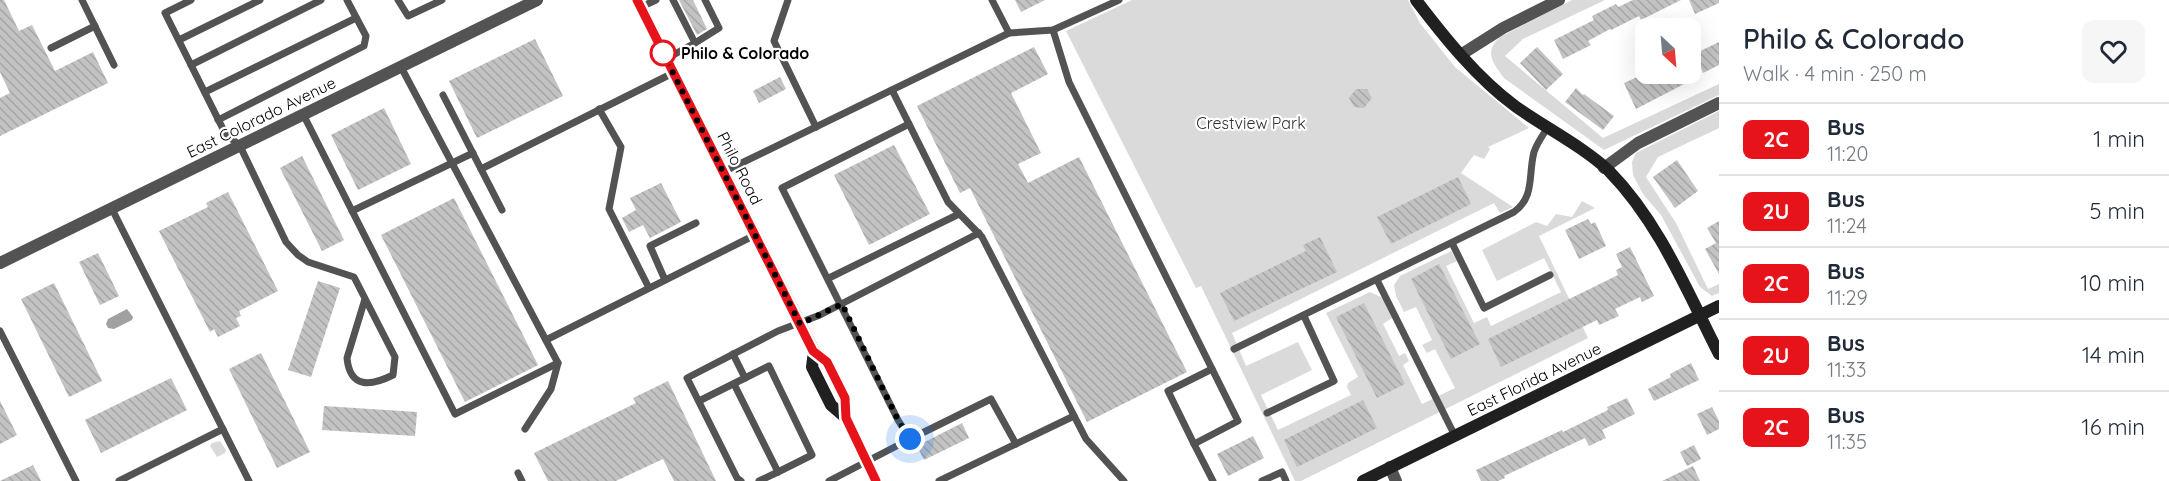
<!DOCTYPE html>
<meta charset="utf-8">
<style>
:root{--surface:#fff;--page:#f6f6f7;--text:#1f2937;--muted:#747a83;--line:#e0e1e3}
body{margin:0;font-family:Quicksand,sans-serif;background:var(--page);color:var(--text);height:100vh;display:flex;flex-direction:column;font-size:22px;white-space:nowrap}
*{box-sizing:border-box;margin:0}
p{font-size:20px;color:var(--muted)}
.icon{flex:none;width:33px;height:33px;fill:none;stroke:currentColor;stroke-width:2;stroke-linecap:round;stroke-linejoin:round}
.map{position:relative;flex:1;overflow:hidden}
.details{display:flex;flex-direction:column;background:var(--surface);width:450px}
.details>*{flex:none}
.badge{padding:0 12px;border-radius:9px;font-size:21px;line-height:39px}
.needle{width:39px;rotate:154deg}
.tools{position:absolute;left:1635px;top:18px;display:grid;gap:12px}
.tools a{display:grid;place-items:center;width:66px;height:66px;border-radius:12px;background:var(--surface);box-shadow:0 6px 24px #0002;font-size:30px}
.you{position:absolute;width:30px;height:30px;margin:-15px;border:4px solid #fff;border-radius:50%;background:#1a73e8;box-shadow:0 0 0 9px #1a73e833}
.map>.badge{position:absolute;translate:-50% -50%;box-shadow:0 0 0 3px #fff}
.round{display:grid;place-items:center;flex:none;width:63px;height:63px;border-radius:12px;background:var(--page)}
.head{display:flex;align-items:center;justify-content:space-between;height:102px;padding:0 24px}
h1{font-size:28px;font-weight:600;line-height:45px}
ul{padding:0;list-style:none}
li{display:flex;align-items:center;gap:18px;height:72px;padding:0 24px;border-top:2px solid var(--line)}
li div{flex:1}
li b{display:block;font-size:22px}
li em{font-style:normal}
li .badge{min-width:66px;font-weight:700;text-align:center}
main{display:flex;flex:1;min-height:0}
.map>svg:first-child{display:block}
.green{fill:#dadada}
.water{fill:#a1a1a1}
.building{fill:url(#building-back-hatch)}
.lines{fill:none;stroke-linecap:round;stroke-linejoin:round}
.lane{stroke:#535353;stroke-width:7}
.street{stroke:#535353;stroke-width:12}
.secondary{stroke:#202020;stroke-width:12}
.line-casing{stroke:#fff;stroke-width:14}
.line{stroke:#e7131a;stroke-width:9}
.walk{stroke:#000;stroke-width:6;stroke-dasharray:0 10.8}
.stop-dot{fill:#fff;stroke:#e7131a;stroke-width:3}
.labels{text-anchor:middle;stroke-width:4.5;stroke-linejoin:round;paint-order:stroke}
.stop-label{font-size:16px;font-weight:bold;fill:#000;stroke:#fff;text-anchor:start}
.street-label{font-size:16px;fill:#000;stroke:#fff}
.park-label{font-size:16px;fill:#313131;stroke:#fff}
</style>
<main>
<div class="map">
<svg width="1719" height="481" viewBox="0 0 1719 481">
<defs>
<pattern id="building-back-hatch" width="6" height="6" patternUnits="userSpaceOnUse" patternTransform="scale(1.5)"><rect width="6" height="6" fill="#c3c3c3"/><path d="M-1 5l2 2M0 0l6 6M5-1l2 2" fill="none" stroke="#a6a6a6"/></pattern>
</defs>
<rect width="100%" height="100%" fill="#fff"/>
<!-- green -->
<g class="green">
<path d="M1132,0h276l12,23 35,44 74,61 -41,19 2,2 -6,10 -10,-4 -13,18 52,34 -13,6 -6,-10 -262,130 14,33 52,-24 14,28 -51,25 17,35 73,-35 -4,-8 1,-4 10,-6 -32,-64 44,-21 13,6 9,20 -9,6 16,32 6,-3 4,8 -6,4 19,39 33,-16 -20,-39 -8,4 -5,-8 10,-5 -16,-33 -12,5 -8,-16 -2,-11 6,-9 51,-25 6,10 -11,5 28,57 13,-6 4,9 70,-34 -17,-34 -47,23 -15,-31 54,-28 11,4 9,-12 16,3 10,-16 13,7 -56,28 49,102 -287,143h-6l-94,-195 -5,2 -130,-257z"/>
<path d="M1572,0h33l-82,39 -18,17 98,82 116,-54v11l-115,55 -100,-72c-12,-16 -20,-26 -4,-41z"/>
<path d="M1719,111v17l-61,29 -12,20 30,46 32,66 11,-5v9l-7,3 -12,-9 -39,-72 -18,-21 -10,-19 -1,-13 4,-9z"/>
<path d="M220,441l6,9 -1,3 -8,4 -7,-11 2,-3z"/>
</g>
<!-- water -->
<path class="water" d="M127,309l6,8 -1,3 -18,9 -6,-1 -2,-4 2,-5z"/>
<!-- building -->
<g class="building">
<path d="M0,0h4l15,31 13,-6 23,46 38,-19 15,31 -108,53v-38l10,-5 -10,-21z"/>
<path d="M679,0h14l14,29 -10,6z"/>
<path d="M1015,0h30l-24,12z"/>
<path d="M1633,0h48l-40,20 -2,-4 -28,14 -1,-1 -22,12 3,4 -28,14 -9,-19 40,-20 -2,-4 24,-12 2,3z"/>
<path d="M1689,0h30v3l-24,11z"/>
<path d="M535,39l28,57 -86,42 -28,-57z"/>
<path d="M1719,42v23l-16,8 -3,-8 -10,4v-13z"/>
<path d="M1034,47l14,27 -37,19 30,60 -23,11 10,19 51,-26 108,215 -100,50 -117,-234 -10,5 -43,-87z"/>
<path d="M1537,47l26,27 -17,16 -26,-27z"/>
<path d="M1644,74h37l5,9 -50,26 -12,-26z"/>
<path d="M780,77l6,12 -27,14 -6,-12z"/>
<path d="M1576,88l7,7 1,-1 30,22 -11,14 -38,-28z"/>
<path d="M1356,89h11l5,9 -8,10 -10,-1 -5,-9z"/>
<path d="M384,108l27,56 -53,26 -27,-55z"/>
<path d="M894,145l36,69 -61,31 -35,-70z"/>
<path d="M302,156l42,84 -22,11 -42,-83z"/>
<path d="M1677,160l21,31 -23,17 -22,-31z"/>
<path d="M1458,177l13,27 -80,40 -14,-27z"/>
<path d="M661,183l20,39 -31,16 -7,-13 -14,7 -7,-14 14,-8 -6,-12z"/>
<path d="M228,192l50,99 -39,20 2,5 -5,2 4,8 -22,11 -4,-8 -4,3 -51,-101 49,-24 -2,-4z"/>
<path d="M454,198l84,167 -73,37 -84,-167z"/>
<path d="M1588,219l3,5 4,-2 11,24 -27,13 -14,-29z"/>
<path d="M1719,221v53l-14,-25 11,-6 -9,-15z"/>
<path d="M1320,237l17,35 -103,49 -14,-28 86,-42 -3,-6z"/>
<path d="M1630,247l24,49 -12,6 -2,-5 -25,12 4,7 -20,9 -2,-5 -96,47 -13,-28 130,-64 -2,-5 6,-3 -6,-13z"/>
<path d="M98,253l21,43 -19,9 -21,-43z"/>
<path d="M1439,264l41,80 -29,15 -40,-80z"/>
<path d="M318,281l22,7 -29,89 -23,-7z"/>
<path d="M54,283l48,98 -33,16 -48,-98z"/>
<path d="M1364,303l41,81 -28,14 -41,-81z"/>
<path d="M261,353l49,99 -33,16 -48,-99z"/>
<path d="M1691,363l8,17 -45,21 -6,-12 23,-12 -1,-3z"/>
<path d="M171,378l16,32 -86,43 -16,-33z"/>
<path d="M668,381l48,100h-42l-11,-22 -47,22h-68l-14,-28 102,-50 -3,-5z"/>
<path d="M1627,398l8,16 -33,16 4,8 -17,8 -4,-8 -81,38 1,2 -7,3h-17l-5,-11 86,-40 1,2 45,-22 -1,-3z"/>
<path d="M1363,400l14,28 -80,39 -13,-27z"/>
<path d="M0,401l17,34 -17,9z"/>
<path d="M324,406l93,6 -2,24 -93,-6z"/>
<path d="M1712,407l7,14v8l-12,6 -10,-21z"/>
<path d="M962,423l7,15 -45,22 -7,-14z"/>
<path d="M1253,436l11,22 -36,18 -11,-22z"/>
<path d="M1694,445l7,14 -14,7 -7,-14z"/>
<path d="M33,465l8,16h-41z"/>
<path d="M1693,466l7,15h-38z"/>
</g>
<g class="lines">
<!-- lane -->
<g class="lane">
<path d="M82,0l32,65"/>
<path d="M191,0l-26,13 60,120 15,13 46,96 12,13 10,7 46,15 41,80 -2,18c-22,11 -43,14 -46,-17l18,-59"/>
<path d="M398,0l10,16 34,-16"/>
<path d="M788,0l-14,41 42,86"/>
<path d="M641,7l15,-7"/>
<path d="M1053,30l16,52 169,339 -44,23 19,37"/>
<path d="M1009,33l44,-3 66,-30"/>
<path d="M179,40l81,-40"/>
<path d="M695,43l24,-15 -14,-28"/>
<path d="M51,48l44,-22"/>
<path d="M666,59l29,-16 -22,-43"/>
<path d="M191,65l130,-65"/>
<path d="M401,67l157,296 -7,26 -26,40"/>
<path d="M892,90l56,112 34,35 104,202 38,42"/>
<path d="M205,92l151,-74"/>
<path d="M443,95l59,115"/>
<path d="M599,109l22,38 -12,62 40,79"/>
<path d="M304,116l151,298 103,-51"/>
<path d="M218,120l146,-74 2,-10 -19,-36"/>
<path d="M481,169l192,-96"/>
<path d="M723,172l286,-139 -17,-33"/>
<path d="M112,209l137,272"/>
<path d="M352,211l121,-58"/>
<path d="M1452,243l32,65 66,-33"/>
<path d="M829,278l130,-64"/>
<path d="M665,280l-15,-34 46,-23"/>
<path d="M1377,280l78,156"/>
<path d="M0,331l76,150"/>
<path d="M546,340l209,-105"/>
<path d="M1234,349l280,-137c21,-15 14,-37 20,-60 3,-9 9,-17 14,-25"/>
<path d="M734,384l44,88 34,-17 -43,-89 -24,12"/>
<path d="M699,401l46,-23 -12,-24"/>
<path d="M1267,413l67,-32 -30,-65"/>
<path d="M910,439l81,-40 25,45"/>
<path d="M1194,444l-26,-53 44,-22"/>
<path d="M518,473l4,8"/>
<path d="M119,481l104,-52"/>
<path d="M741,481l-4,-3 -50,-100 91,-47 42,-16 159,-82"/>
<path d="M759,481l19,-9"/>
<path d="M829,481l81,-42 -12,-19 -116,-232 127,-64"/>
<path d="M939,481l135,-65"/>
<path d="M1262,481l20,-9 4,9"/>
</g>
<!-- street -->
<g class="street">
<path d="M1462,54l41,-26 56,-28"/>
<path d="M1604,168l34,-25 81,-40"/>
<path d="M0,263l537,-263"/>
<path d="M1390,467l6,14"/>
</g>
<!-- secondary -->
<g class="secondary">
<path d="M637,0l177,351 13,11 18,36 1,20"/>
<path d="M1416,0c29,38 61,78 99,106 29,21 69,41 94,65 50,51 78,120 110,183"/>
<path d="M814,351l-2,16 19,38 15,13 30,63"/>
<path d="M1363,481l356,-175"/>
</g>
</g>
<g class="lines">
<defs>
<path id="line" d="M637,0l176,351 14,11 18,36 1,20 30,63"/>
</defs>
<!-- line casing -->
<use href="#line" class="line-casing"/>
<!-- line -->
<use href="#line" class="line"/>
<!-- walk -->
<path class="walk" d="M663,53l137,271 42,-20 56,116 12,19"/>
</g>
<!-- markers -->
<circle class="stop-dot" cx="663" cy="53" r="12"/>
<g class="labels">
<!-- stop labels -->
<g class="stop-label">
<text x="681" y="59">Philo &amp; Colorado</text>
</g>
<!-- street labels -->
<g class="street-label">
<text transform="translate(261 117) rotate(-26)" y="6">East Colorado Avenue</text>
<text transform="translate(740 168) rotate(63)" y="6">Philo Road</text>
<text transform="translate(1534 379) rotate(-26)" y="6">East Florida Avenue</text>
</g>
<!-- park labels -->
<g class="park-label">
<text x="1251" y="129">Crestview Park</text>
</g>
</g>
</svg>
<div class="tools">
<a><svg class="needle" viewBox="-14 -14 28 28"><path d="M0-13l5 13h-10z" fill="#e53935"/><path d="M0 13l5-13h-10z" fill="#747a83"/></svg></a>
</div>
<div class="you" style="left:910px;top:439px"></div>
</div>
<section class="details">
<div class="head"><div><h1>Philo &amp; Colorado</h1><p>Walk · 4 min · 250 m</p></div><a class="round"><svg class="icon" aria-label="heart" viewBox="0 0 24 24"><path d="M12 20l-8-8c-3-5 5-10 8-4 3-6 11-1 8 4z"/></svg></a></div>
<ul>
<li><span class="badge" style="background:#e7131a;color:#fff">2C</span><div><b>Bus</b><p>11:20</p></div><em>1 min</em></li>
<li><span class="badge" style="background:#e7131a;color:#fff">2U</span><div><b>Bus</b><p>11:24</p></div><em>5 min</em></li>
<li><span class="badge" style="background:#e7131a;color:#fff">2C</span><div><b>Bus</b><p>11:29</p></div><em>10 min</em></li>
<li><span class="badge" style="background:#e7131a;color:#fff">2U</span><div><b>Bus</b><p>11:33</p></div><em>14 min</em></li>
<li><span class="badge" style="background:#e7131a;color:#fff">2C</span><div><b>Bus</b><p>11:35</p></div><em>16 min</em></li>
</ul>
</section>
</main>
